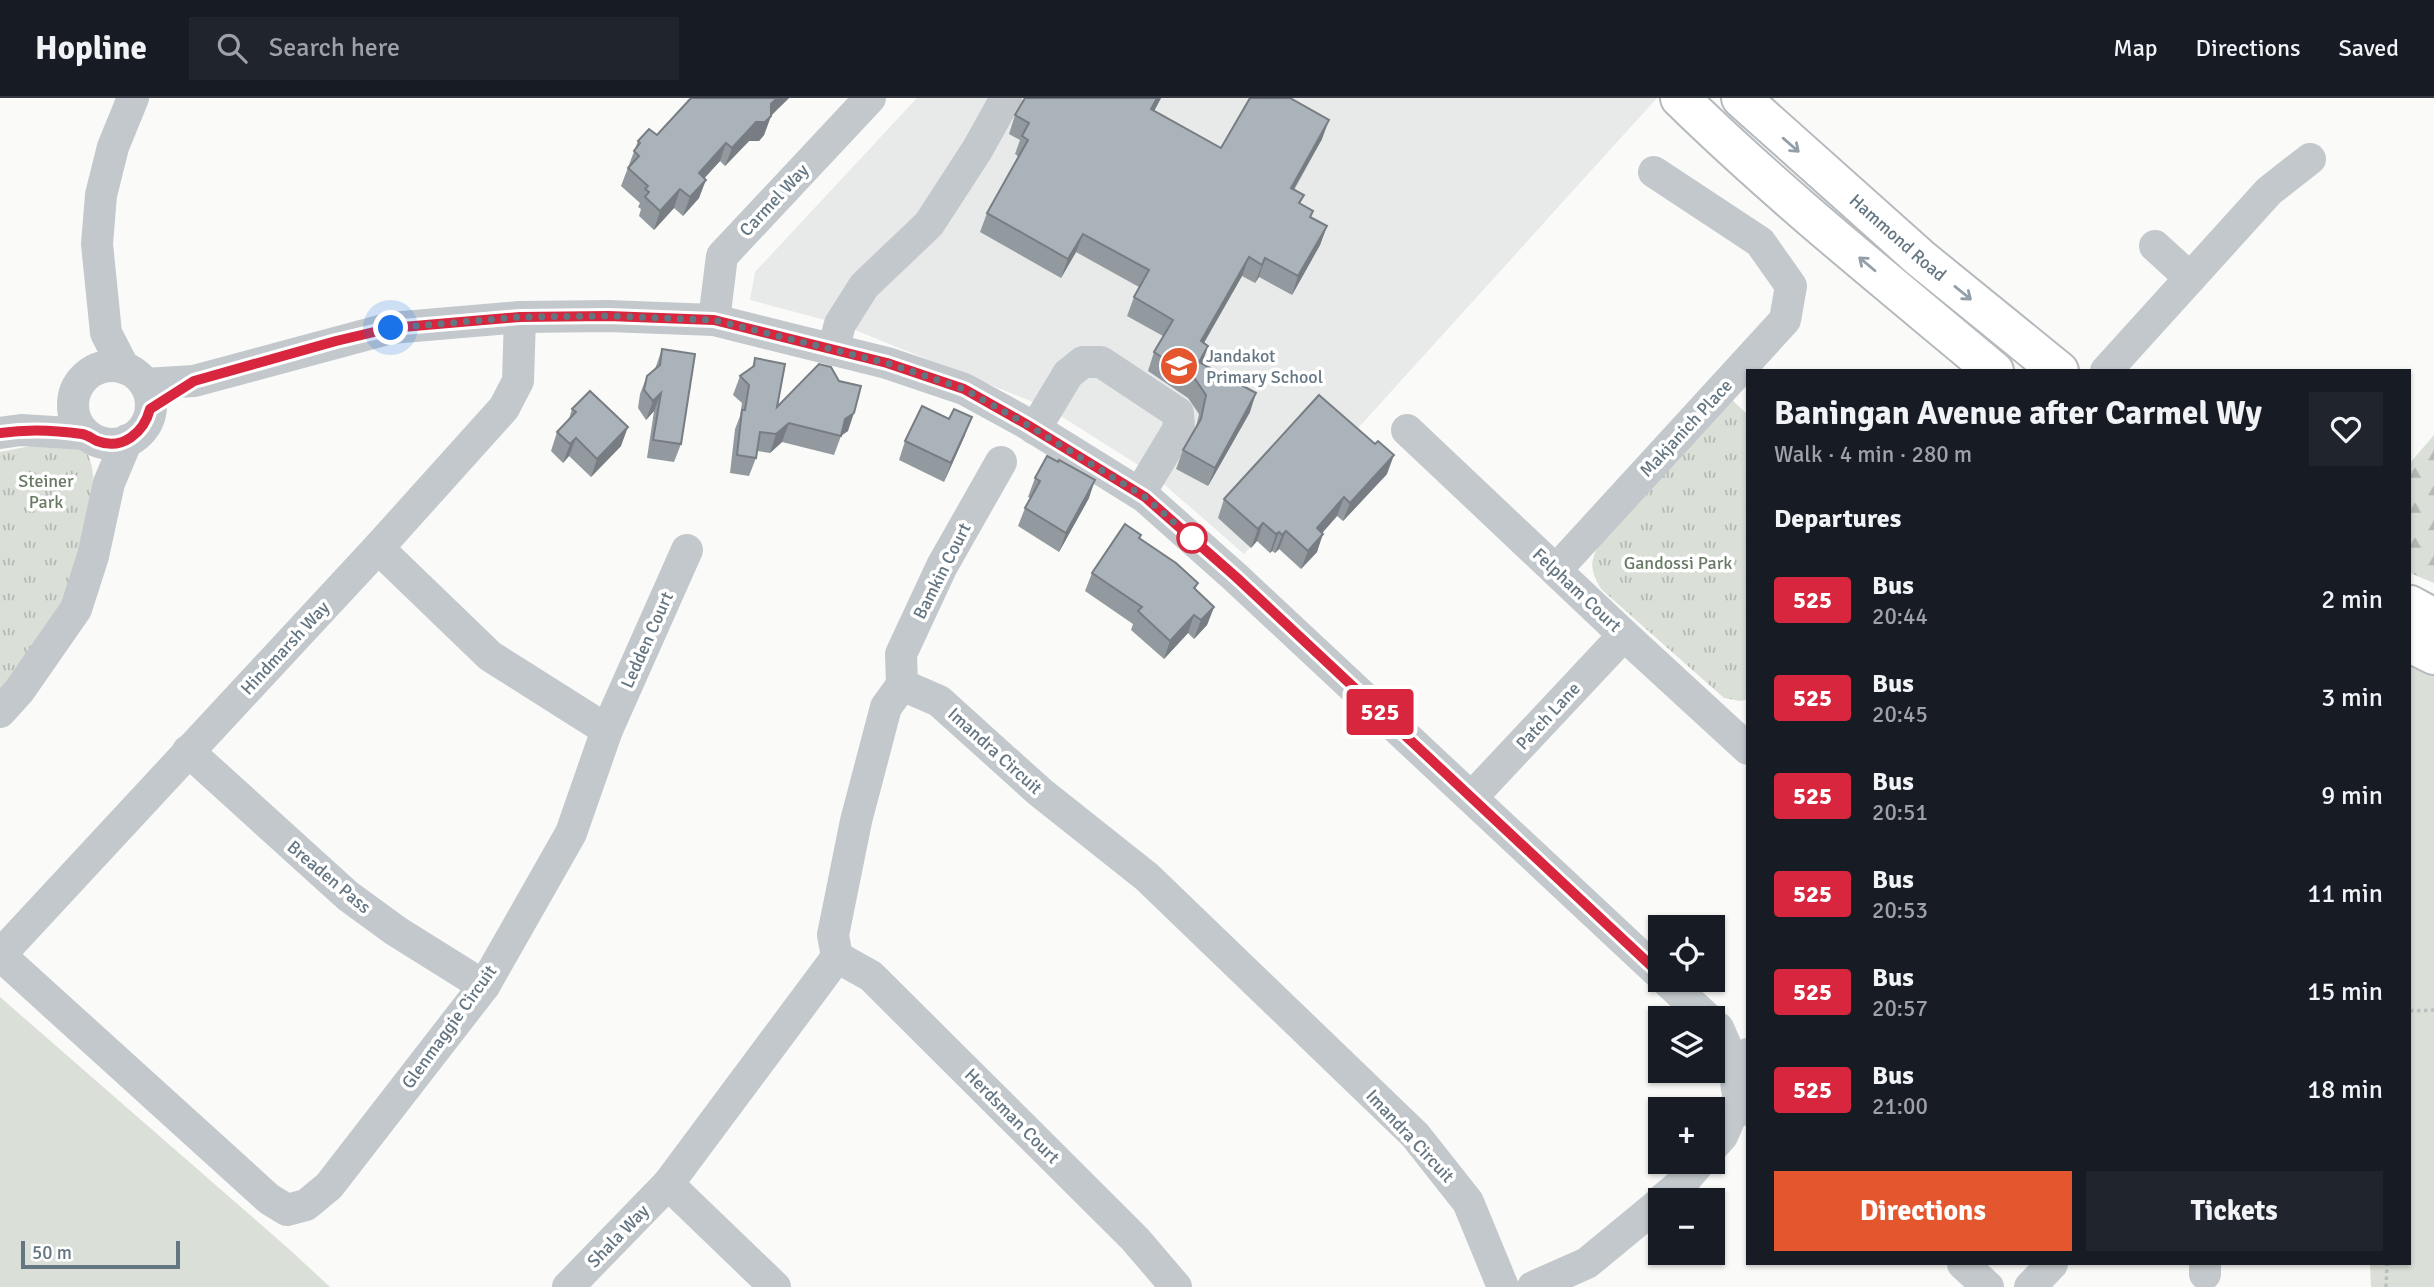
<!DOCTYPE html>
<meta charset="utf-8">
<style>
:root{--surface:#171b24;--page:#20242c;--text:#f1f3f6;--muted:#9ea1a6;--line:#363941;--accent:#e4572e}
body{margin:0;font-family:Signika,sans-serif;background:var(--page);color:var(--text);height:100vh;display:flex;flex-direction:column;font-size:26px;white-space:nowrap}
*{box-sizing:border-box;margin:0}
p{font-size:23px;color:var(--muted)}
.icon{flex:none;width:38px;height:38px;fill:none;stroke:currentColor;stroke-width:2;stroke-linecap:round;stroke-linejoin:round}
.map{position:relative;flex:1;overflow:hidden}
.panel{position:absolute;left:1746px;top:271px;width:665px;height:896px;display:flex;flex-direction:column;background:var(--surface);border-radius:0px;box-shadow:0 2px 5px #0004}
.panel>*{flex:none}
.badge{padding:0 14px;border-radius:5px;font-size:24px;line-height:46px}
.controls{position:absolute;left:1648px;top:817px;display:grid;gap:14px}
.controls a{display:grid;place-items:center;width:77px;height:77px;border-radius:0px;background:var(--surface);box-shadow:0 2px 5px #0004;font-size:35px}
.scale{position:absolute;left:21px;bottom:18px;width:159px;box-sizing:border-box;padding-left:7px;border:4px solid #657683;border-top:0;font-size:19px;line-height:24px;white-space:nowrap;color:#657683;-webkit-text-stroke:5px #fff;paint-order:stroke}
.you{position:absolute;width:35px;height:35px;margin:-18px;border:5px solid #fff;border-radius:50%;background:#1a73e8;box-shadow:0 0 0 10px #1a73e833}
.map>.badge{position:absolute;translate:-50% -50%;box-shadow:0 0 0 4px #fff}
h2{padding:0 28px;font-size:26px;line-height:63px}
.round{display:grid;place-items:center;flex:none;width:74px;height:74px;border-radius:0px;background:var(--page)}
.overview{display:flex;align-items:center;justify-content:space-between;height:119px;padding:0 28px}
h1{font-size:33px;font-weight:800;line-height:52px}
.primary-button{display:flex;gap:14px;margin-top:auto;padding:14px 28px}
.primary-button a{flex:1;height:80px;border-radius:0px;background:var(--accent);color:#fff;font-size:28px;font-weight:800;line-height:80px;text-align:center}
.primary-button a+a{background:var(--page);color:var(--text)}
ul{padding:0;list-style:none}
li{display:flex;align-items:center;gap:21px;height:98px;padding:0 28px}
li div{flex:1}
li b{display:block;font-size:26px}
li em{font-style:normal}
li .badge{min-width:77px;font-weight:700;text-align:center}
header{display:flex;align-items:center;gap:42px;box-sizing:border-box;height:98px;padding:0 35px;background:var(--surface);border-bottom:2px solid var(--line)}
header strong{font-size:33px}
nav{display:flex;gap:38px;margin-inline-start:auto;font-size:24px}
.search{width:490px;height:63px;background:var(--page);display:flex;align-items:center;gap:18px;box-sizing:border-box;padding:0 24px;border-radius:0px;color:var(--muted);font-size:26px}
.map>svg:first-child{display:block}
.built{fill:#e8e9e9}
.grass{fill:#dadfd7}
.forest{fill:url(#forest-firs)}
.park{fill:url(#park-tufts)}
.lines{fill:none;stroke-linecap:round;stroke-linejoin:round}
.major-casing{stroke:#b5babe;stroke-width:42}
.path{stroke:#bbbfc2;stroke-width:3.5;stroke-dasharray:3.5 3.5;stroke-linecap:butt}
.minor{stroke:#c3c8cc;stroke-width:32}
.major{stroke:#fff;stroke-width:38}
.wall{fill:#929a9f}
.shaded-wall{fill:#777d82}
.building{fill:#aab3b9;stroke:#777d82;stroke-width:2}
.oneway{stroke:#939fa8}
.line-casing{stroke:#fff;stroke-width:16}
.line{stroke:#d7263d;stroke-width:10}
.walk{stroke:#657683;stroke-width:7;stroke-dasharray:0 12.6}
.stop-dot{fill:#fff;stroke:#d7263d;stroke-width:3.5}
.labels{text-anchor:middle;stroke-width:7;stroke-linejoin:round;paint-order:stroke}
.street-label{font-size:18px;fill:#657683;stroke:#fff}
.poi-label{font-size:18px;fill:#657683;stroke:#fff;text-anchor:start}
.park-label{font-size:18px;fill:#687a64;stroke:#fff}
</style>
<header>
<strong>Hopline</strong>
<div class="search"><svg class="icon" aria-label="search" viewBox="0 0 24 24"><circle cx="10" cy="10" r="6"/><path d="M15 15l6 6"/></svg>Search here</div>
<nav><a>Map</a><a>Directions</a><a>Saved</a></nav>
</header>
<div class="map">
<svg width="2434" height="1189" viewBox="0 0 2434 1189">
<defs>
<pattern id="forest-firs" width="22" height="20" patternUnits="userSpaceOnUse" patternTransform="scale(1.75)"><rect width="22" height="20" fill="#dadfd7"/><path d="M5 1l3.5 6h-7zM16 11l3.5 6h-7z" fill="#b4b9b4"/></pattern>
<pattern id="park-tufts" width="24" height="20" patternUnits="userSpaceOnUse" patternTransform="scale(1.75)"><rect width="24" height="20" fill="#dadfd7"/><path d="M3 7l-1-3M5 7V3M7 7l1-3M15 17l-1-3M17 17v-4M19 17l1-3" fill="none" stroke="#b4b9b4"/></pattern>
</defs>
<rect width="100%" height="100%" fill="#fafaf8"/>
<!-- built -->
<path class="built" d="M917,0h740l-413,456 -93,-81 -103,-65 -208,-84 -90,-24 5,-28z"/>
<!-- grass -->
<g class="grass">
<path d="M2410,546l24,9v634h-63l-1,-23h40z"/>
<path d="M0,899l290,253 40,37h-330z"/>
</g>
<!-- forest -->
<path class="forest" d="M2434,337v148l-24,-10v-110z"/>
<!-- park -->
<g class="park">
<path d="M1731,301l17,16v284l-7,2 -17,-3 -123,-109c-12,-21 -11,-27 -1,-47z"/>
<path d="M67,341l18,6 7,22 3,26 -20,89 -31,52 -44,57v-239z"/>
</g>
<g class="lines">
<defs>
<g id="major">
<path d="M1680,0c99,97 208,184 314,273"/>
<path id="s1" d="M1741,0l179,160 139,113"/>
<path d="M2410,507l24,13"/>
<path d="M2410,545l24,12"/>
</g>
</defs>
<!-- major casing -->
<use href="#major" class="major-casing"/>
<!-- path -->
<g class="path">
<path d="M2410,913l24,-1"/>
<path d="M2386,1189l1,-23"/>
</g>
<!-- minor -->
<g class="minor">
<path d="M2155,148l35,32"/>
<path d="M714,222l8,-64 148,-158"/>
<path d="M833,252l7,-26 24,-38 65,-62 48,-74 29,-52"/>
<circle cx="112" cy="307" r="39"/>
<path d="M124,270l-18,-35 -9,-89 4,-49 12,-48 20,-49"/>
<path d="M2106,273l163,-180 41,-32"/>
<path d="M145,286l49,-3 197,-53 129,-11 88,-1 106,4 173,43 77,26 62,34 119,74 90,80 426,398"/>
<path d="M1035,331l33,-55 15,-12h18l77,51 1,15 -39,65"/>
<path d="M1407,332l217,205 124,114"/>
<path d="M0,335l21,-3 65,4"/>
<path d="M1556,472l229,-250 6,-34 -31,-44 -106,-70"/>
<path d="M902,587l-1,-31 41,-88 59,-104"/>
<path d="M0,614l19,-21 57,-82 17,-53 16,-73 18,-43"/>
<path d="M607,632l80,-180"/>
<path d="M188,653l160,145 48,35 88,55"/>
<path d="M1472,699l152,-162"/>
<path d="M0,857l269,244 18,11 19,-5 23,-19 155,-200 87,-153 36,-103 -117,-74 -112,-108"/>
<path d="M0,857l378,-407 126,-140 14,-27 2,-64"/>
<path d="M837,859l34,19 264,263 41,48"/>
<path d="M1666,882l41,38"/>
<path d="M1718,930l19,43"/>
<path d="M1748,956c-15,18 -16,38 0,56"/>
<path d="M1713,1048l9,-10 17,-39"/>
<path d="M1662,1102l19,-16 19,-22"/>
<path d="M1963,1166l25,23"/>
<path d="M2205,1166v10"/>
<path d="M568,1189l100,-103"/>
<path d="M775,1189l-107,-103 169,-227 -4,-22 23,-114 30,-114 16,-22 37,16 101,91 107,85 268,258 53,67 35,85"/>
<path d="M1533,1189l54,-24 74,-61"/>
<path d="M2030,1189l22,-23"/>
</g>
<!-- major -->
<use href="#major" class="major"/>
</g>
<!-- wall -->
<g class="wall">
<path d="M691,0h98l-18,18 -7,19 -5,6h-10l-24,25 -5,-5 -16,17 -5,20 -16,18 -9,-8 -20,22 -15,-14 2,-7 -3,-2 2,-4 -19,-17 17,-45 19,-6z"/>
<path d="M1025,0h136l-7,13 67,37 101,-9 -28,51 10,5 -4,9 11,14 16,8 -7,19 -28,50 -33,-18 -4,6 -13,-7 -38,67 -2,21 48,48 -42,74 -32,-17 7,-19 13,-23 3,-13 -11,-16 -40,-27 6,-19 9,-16 -36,-20 7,-19 5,-10 -63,-35 -15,26 -81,-46 7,-19 32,-56 -4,-3 5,-14 -11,-6 6,-19z"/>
<path d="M662,251l19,95 -7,18 -27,-4 7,-47 -8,9 -8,-12 2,-14 7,-18 8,-7z"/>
<path d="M755,260l22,49 71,24 -7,5 -7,19 -52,-13 -12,11 -13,-2 -1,7 -7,18 -19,-3 5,-44 5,-13 2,-13 -9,-8 7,-19 12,-9z"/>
<path d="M572,311l49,37 -30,31 -22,-21 -6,7 -12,-12 6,-19 11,-10z"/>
<path d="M965,337l-21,47 -45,-22 6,-19z"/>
<path d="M1387,376l-44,47 -6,-5 -15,17 -5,19 -16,17 -22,-20 -4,4 -3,-2 -2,2 -13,-12 -6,7 -33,-30 6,-19z"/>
<path d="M1035,380l54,20 -30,54 -41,-26 7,-18 6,-10 -3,-1z"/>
<path d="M1141,437l-1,3 58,45 -3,7 19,17 -7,18 -13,14 -6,-6 -24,26 -33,-29 2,-6 -48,-33 7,-18z"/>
</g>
<!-- shaded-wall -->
<g class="shaded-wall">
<path d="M777,0h12l-25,24 7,-18z"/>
<path d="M1157,0h4l-16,30 6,-19z"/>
<path d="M771,18l-7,19 -5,6h-10l-24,25 7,-18 24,-26z"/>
<path d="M1329,22l-7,19 -38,67 7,-18z"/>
<path d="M726,45l-6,18 -28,31 7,-19z"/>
<path d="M706,82l-7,18 -16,18 7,-19z"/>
<path d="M680,91l-6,19 -20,22 6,-19z"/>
<path d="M1327,128l-7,19 -28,50 6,-19z"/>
<path d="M1083,136l-7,18 -15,26 7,-19z"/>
<path d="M1249,159l-7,19 -48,84 7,-19z"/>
<path d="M1265,160l-6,19 -4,6 7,-18z"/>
<path d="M1208,248l-6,18 -10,17 7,-19z"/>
<path d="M661,295l-7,18 -8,9 7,-19z"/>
<path d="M1256,295l-6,19 -42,74 7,-18z"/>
<path d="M854,315l-6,18 -8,5 5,-17z"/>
<path d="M972,319l-7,18 -21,47 7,-19z"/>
<path d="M789,325l-7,19 -12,11 6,-19z"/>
<path d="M628,329l-7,19 -30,31 6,-18z"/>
<path d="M576,340l-7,18 -6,7 7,-19z"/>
<path d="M1394,357l-7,19 -44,47 7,-18z"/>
<path d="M1095,382l-6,18 -30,54 7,-19z"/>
<path d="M1344,399l-7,19 -27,31 7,-19z"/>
<path d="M1263,425l-6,18 -6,7 7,-19z"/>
<path d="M1286,433l-7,18 -4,4 7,-18z"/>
<path d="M1279,434l-7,19 -2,2 6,-19z"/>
<path d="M1323,436l-6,18 -16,17 7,-18z"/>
<path d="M1214,509l-7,18 -13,14 7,-19z"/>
<path d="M1194,517l-6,18 -24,26 6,-18z"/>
</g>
<!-- building -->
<g class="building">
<path d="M691,0h86l-6,6v12l-6,6h-9l-24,26 -6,-5 -27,30 7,7 -16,17 -10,-8 -20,22 -15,-14 4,-5 -4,-3 3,-3 -20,-18 11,-12 -5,-5 6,-8 -2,-2 11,-12 8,6z"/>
<path d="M1025,0h132l-6,11 70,39 29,-50h40l39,22 -38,68 13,7 -5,8 14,8 -3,6 17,9 -29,50 -33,-18 -3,7 -13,-8 -48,84 7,5 -9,16 57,31 -41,75 -32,-18 18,-31 5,-24 -11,-16 -41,-27 19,-32 -39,-23 15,-27 -66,-36 -15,25 -81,-46 41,-73 -6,-4 7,-13 -14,-8z"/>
<path d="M662,251l33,5 -14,90 -28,-4 8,-47 -8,8 -9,-11 3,-14 13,-11z"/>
<path d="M755,260l30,6 -8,43 42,-43 12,3 8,14 22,5 -7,27 -9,6 -4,17 -52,-13 -13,11 -16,-2 -4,26 -19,-3 5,-45h3l4,-25 -9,-9 14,-10z"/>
<path d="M590,293l38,36 -31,32 -21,-21 -6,6 -13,-12 19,-20 -4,-3z"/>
<path d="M1319,297l56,49 3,-3 16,14 -44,48 -6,-6 -27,31 6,6 -15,17 -22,-20 -4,4 -3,-3 -3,2 -13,-11 -5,6 -34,-30z"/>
<path d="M922,308l27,13 5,-10 18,8 -21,46 -46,-22z"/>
<path d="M1047,358l11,6 1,-2 36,20 -29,53 -41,-25 15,-27 -5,-3z"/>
<path d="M1125,426l16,11 -2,3 37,25 22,20 -4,5 20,19 -13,13 -7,-5 -24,26 -32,-30 4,-4 -50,-34z"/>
</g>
<!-- one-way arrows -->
<defs><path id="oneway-shaft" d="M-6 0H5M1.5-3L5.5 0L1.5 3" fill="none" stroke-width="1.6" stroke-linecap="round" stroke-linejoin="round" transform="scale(1.75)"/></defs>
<g class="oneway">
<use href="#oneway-shaft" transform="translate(1791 47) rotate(41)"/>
<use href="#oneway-shaft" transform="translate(1867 166) rotate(-140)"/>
<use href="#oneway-shaft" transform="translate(1963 195) rotate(39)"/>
</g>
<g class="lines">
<defs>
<path id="line" d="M0,335c27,-4 55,-3 82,1 6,1 9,4 15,7 26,10 47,-9 53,-32l44,-28 142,-40 55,-13 129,-11 88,-1 106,4 173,43 77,26 62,35 119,73 91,80 425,398"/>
</defs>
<!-- line casing -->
<use href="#line" class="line-casing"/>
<!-- line -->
<use href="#line" class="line"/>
<!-- walk -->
<path class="walk" d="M391,230l129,-11 88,-1 106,4 173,43 77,26 62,35 119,73 56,49 -9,-8"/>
</g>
<!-- icons -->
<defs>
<symbol id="school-disc" viewBox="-11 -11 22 22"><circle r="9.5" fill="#e4572e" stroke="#fff"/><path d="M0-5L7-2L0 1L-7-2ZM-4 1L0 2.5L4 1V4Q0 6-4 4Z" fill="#fff"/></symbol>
</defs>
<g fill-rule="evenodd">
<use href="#school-disc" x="1157" y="246" width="44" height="44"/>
</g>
<!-- markers -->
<circle class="stop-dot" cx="1192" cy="440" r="14"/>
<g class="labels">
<!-- street labels -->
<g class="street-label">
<text transform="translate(774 102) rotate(-47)" y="6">Carmel Way</text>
<text dy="6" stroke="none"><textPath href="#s1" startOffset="210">Hammond Road</textPath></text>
<text transform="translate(1686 330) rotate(-47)" y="6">Makjanich Place</text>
<text transform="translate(942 473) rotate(-63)" y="6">Bamkin Court</text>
<text transform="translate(1577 492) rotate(43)" y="6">Felpham Court</text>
<text transform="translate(647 542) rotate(-66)" y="6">Ledden Court</text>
<text transform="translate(285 550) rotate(-47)" y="6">Hindmarsh Way</text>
<text transform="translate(1548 618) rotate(-47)" y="6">Patch Lane</text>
<text transform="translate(995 653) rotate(42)" y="6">Imandra Circuit</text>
<text transform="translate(329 779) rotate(40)" y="6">Breaden Pass</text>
<text transform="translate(449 929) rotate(-54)" y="6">Glenmaggie Circuit</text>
<text transform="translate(1012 1018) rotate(45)" y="6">Herdsman Court</text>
<text transform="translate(1410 1038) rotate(47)" y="6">Imandra Circuit</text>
<text transform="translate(618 1138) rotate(-46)" y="6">Shala Way</text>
</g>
<!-- poi labels -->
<g class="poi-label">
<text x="1206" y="264">Jandakot<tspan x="1206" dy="21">Primary School</tspan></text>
</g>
<!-- park labels -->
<g class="park-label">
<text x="46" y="389">Steiner<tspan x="46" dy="21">Park</tspan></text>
<text x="1678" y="471">Gandossi Park</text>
</g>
</g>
</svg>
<div class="controls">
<a><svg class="icon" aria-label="locate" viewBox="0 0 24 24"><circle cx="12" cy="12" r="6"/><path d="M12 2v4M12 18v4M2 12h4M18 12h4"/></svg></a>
<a><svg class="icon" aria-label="layers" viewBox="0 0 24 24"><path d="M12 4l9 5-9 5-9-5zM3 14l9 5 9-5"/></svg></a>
<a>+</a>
<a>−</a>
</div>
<div class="scale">50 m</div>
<div class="you" style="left:391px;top:230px"></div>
<b class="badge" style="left:1380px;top:614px;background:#d7263d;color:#fff">525</b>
<section class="panel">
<div class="overview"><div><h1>Baningan Avenue after Carmel Wy</h1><p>Walk · 4 min · 280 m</p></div><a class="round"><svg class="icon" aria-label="heart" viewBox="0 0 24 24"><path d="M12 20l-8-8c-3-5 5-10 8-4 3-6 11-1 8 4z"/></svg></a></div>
<h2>Departures</h2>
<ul>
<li><span class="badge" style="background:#d7263d;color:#fff">525</span><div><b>Bus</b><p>20:44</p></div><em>2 min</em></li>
<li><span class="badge" style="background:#d7263d;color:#fff">525</span><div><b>Bus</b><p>20:45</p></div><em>3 min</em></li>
<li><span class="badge" style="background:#d7263d;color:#fff">525</span><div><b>Bus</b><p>20:51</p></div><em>9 min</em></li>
<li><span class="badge" style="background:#d7263d;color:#fff">525</span><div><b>Bus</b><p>20:53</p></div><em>11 min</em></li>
<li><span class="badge" style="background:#d7263d;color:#fff">525</span><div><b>Bus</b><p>20:57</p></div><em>15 min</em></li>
<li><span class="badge" style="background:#d7263d;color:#fff">525</span><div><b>Bus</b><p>21:00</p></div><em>18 min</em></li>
</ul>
<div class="primary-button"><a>Directions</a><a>Tickets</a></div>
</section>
</div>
